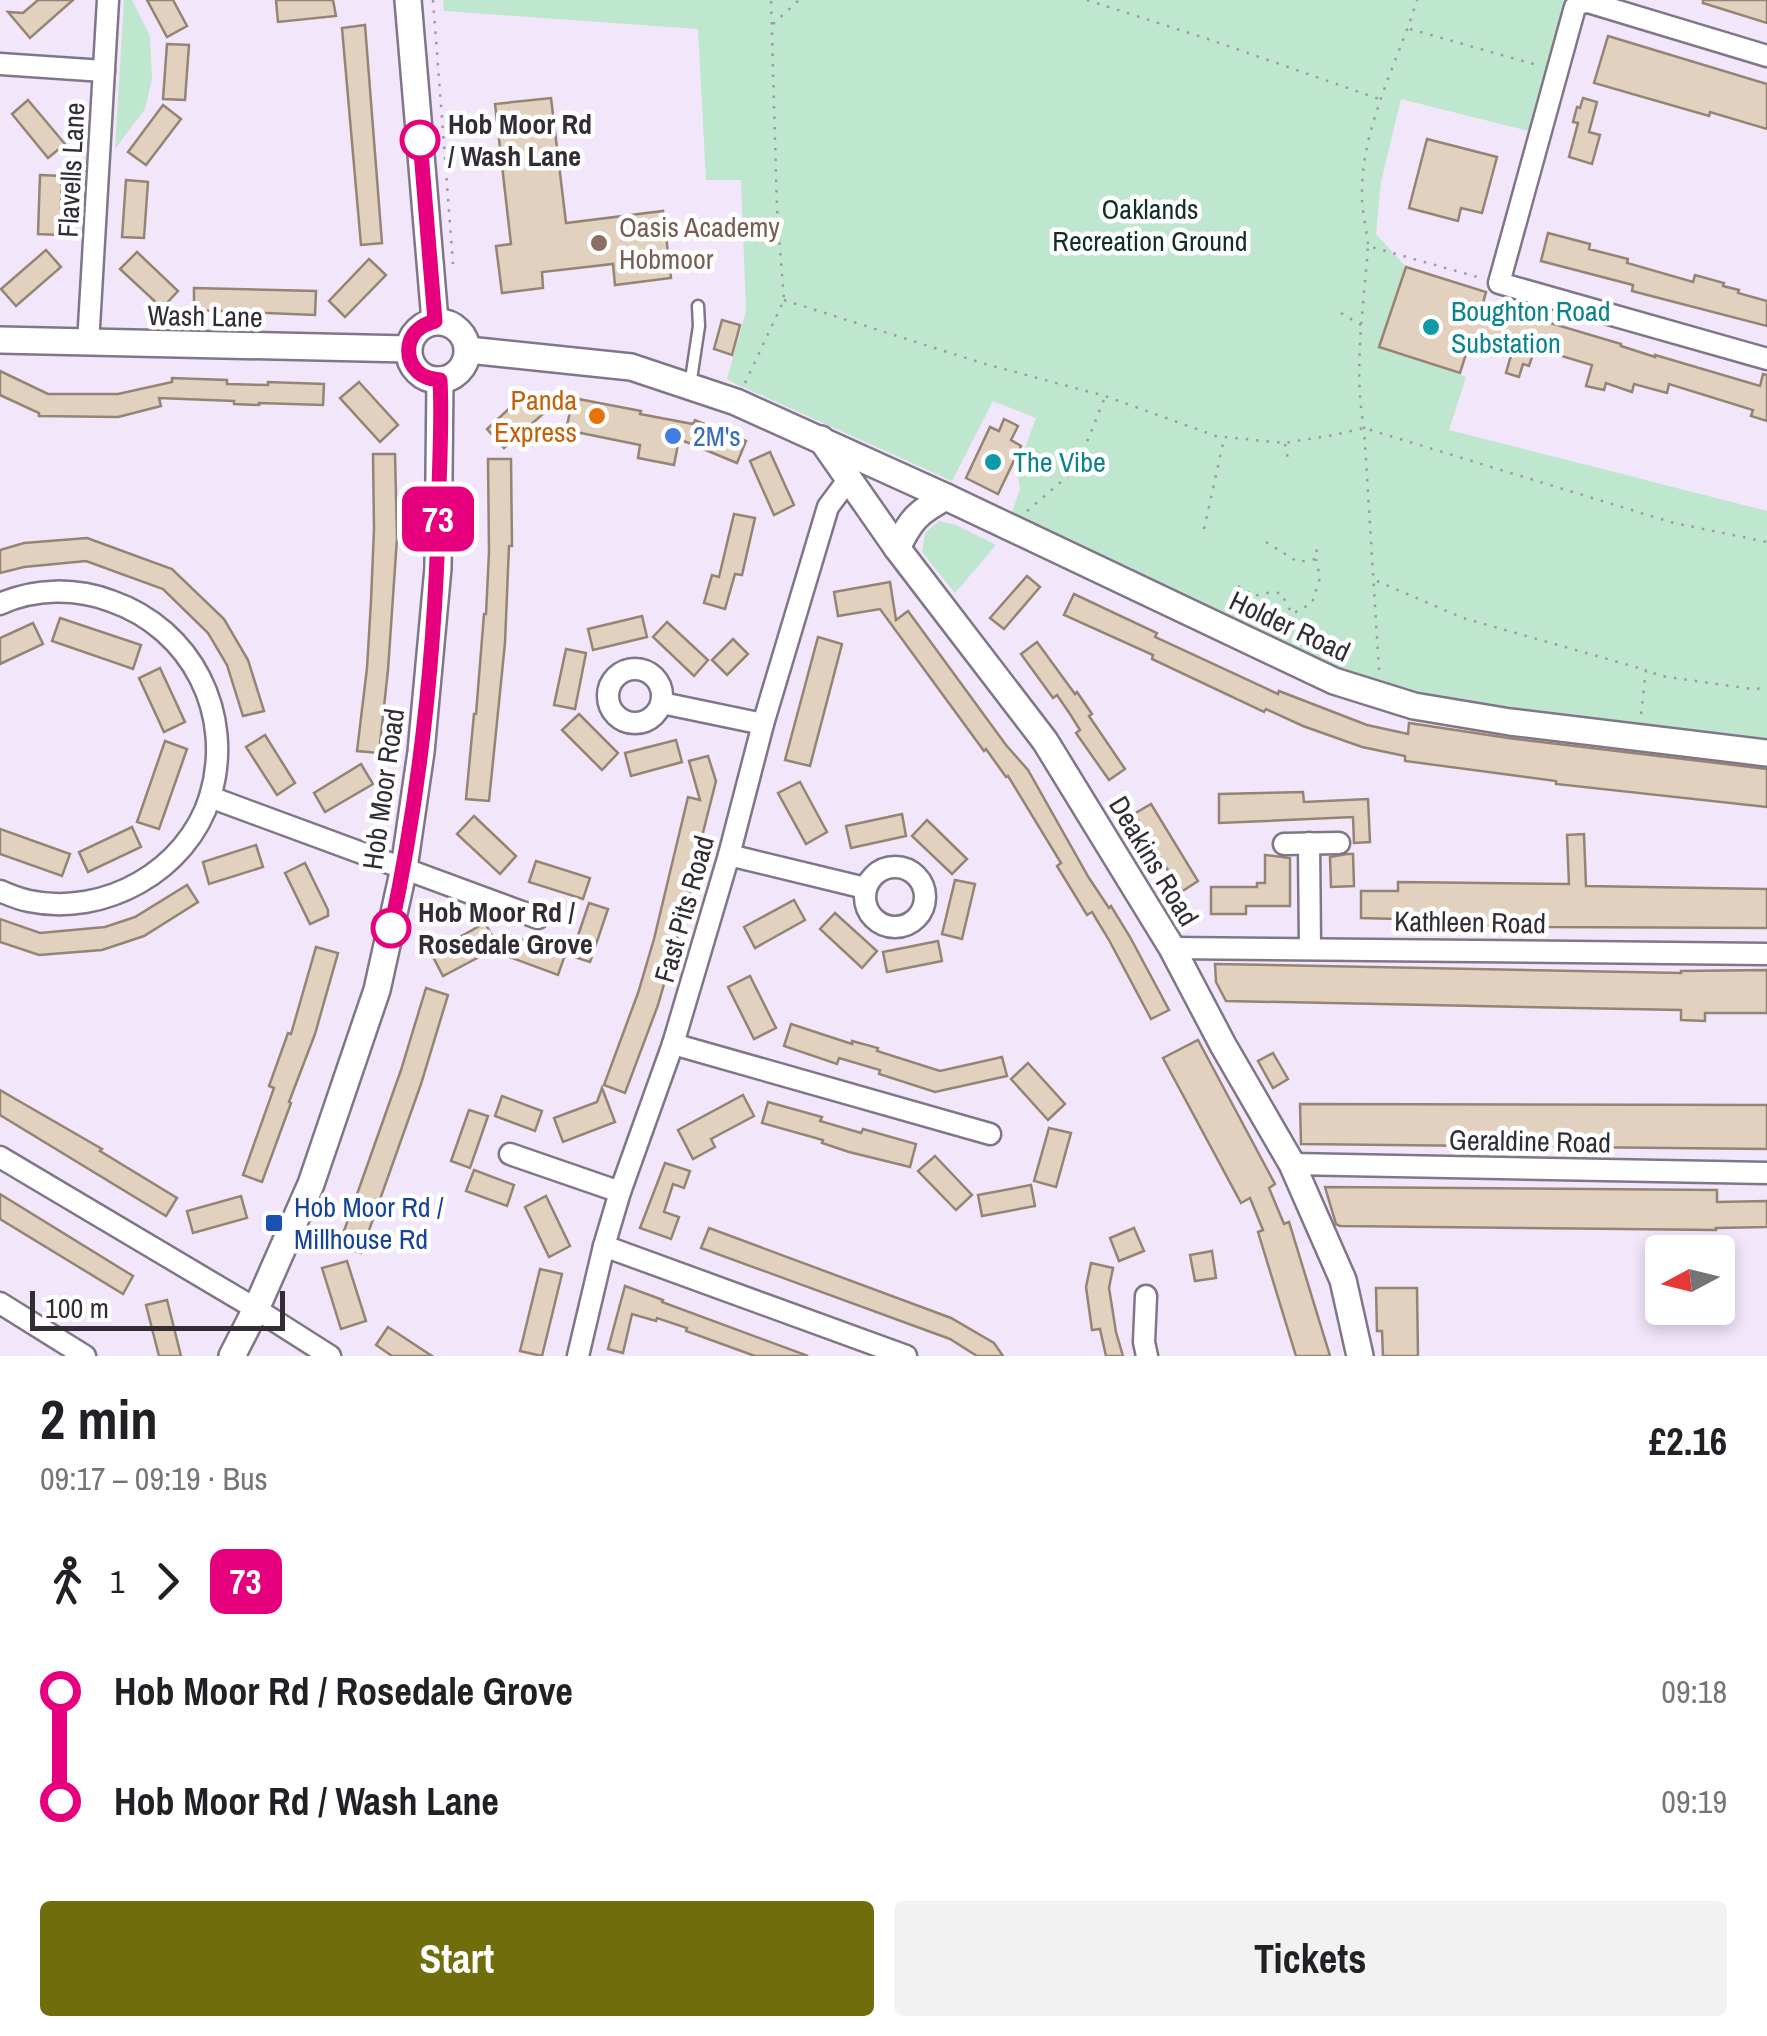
<!DOCTYPE html>
<meta charset="utf-8">
<style>
:root{--surface:#fff;--page:#f2f2f2;--text:#202124;--muted:#757577;--accent:#706d0d}
body{margin:0;font-family:"Archivo Narrow",sans-serif;background:var(--page);color:var(--text);height:100vh;display:flex;flex-direction:column;font-size:38px;white-space:nowrap}
*{box-sizing:border-box;margin:0}
p{font-size:32px;color:var(--muted)}
.icon{flex:none;width:55px;height:55px;fill:none;stroke:currentColor;stroke-width:2;stroke-linecap:round;stroke-linejoin:round}
.map{position:relative;height:1356px;overflow:hidden}
.side{display:flex;flex-direction:column;background:var(--surface);flex:1}
.side>*{flex:none}
.badge{padding:0 20px;border-radius:15px;font-size:35px;line-height:65px}
.needle{width:65px;rotate:263deg}
.fabs{position:absolute;left:1645px;top:1235px;display:grid;gap:20px}
.fabs a{display:grid;place-items:center;width:90px;height:90px;border-radius:10px;background:var(--surface);box-shadow:0 5px 15px #0003;font-size:50px}
.scale{position:absolute;left:30px;bottom:25px;width:255px;box-sizing:border-box;padding-left:10px;border:5px solid #322d35;border-top:0;font-size:28px;line-height:35px;white-space:nowrap;color:#322d35;-webkit-text-stroke:8px #fff;paint-order:stroke}
.map>.badge{position:absolute;translate:-50% -50%;box-shadow:0 0 0 5px #fff}
.legs{display:flex;align-items:center;gap:15px;height:110px;padding:0 40px;font-size:32px}
.legs p{margin-inline-start:auto}
.head{display:flex;align-items:center;justify-content:space-between;height:170px;padding:0 40px}
h1{font-size:55px;font-weight:700;line-height:75px}
.action{display:flex;gap:20px;margin-top:auto;padding:20px 40px}
.action a{flex:1;height:115px;border-radius:10px;background:var(--accent);color:#fff;font-size:40px;font-weight:700;line-height:115px;text-align:center}
.action a+a{background:var(--page);color:var(--text)}
ul{padding:0 40px;list-style:none}
li{display:flex;align-items:center;gap:35px;height:110px;font-size:38px}
li i{display:grid;place-items:center;width:15px;height:100%;margin:0 12px;background:currentColor}
li i::after{content:'';width:25px;height:25px;margin:-12px;border:8px solid;border-radius:50%;background:var(--surface)}
li p{margin-inline-start:auto}
li:first-child i{background:linear-gradient(#0000 50%,currentColor 0)}
li:last-child i{background:linear-gradient(currentColor 50%,#0000 0)}
.map>svg:first-child{display:block}
.green{fill:#bfe6cf}
.building{fill:#e3d1c0;stroke:#958474;stroke-width:2.5}
.lines{fill:none;stroke-linecap:round;stroke-linejoin:round}
.service-casing{stroke:#817688;stroke-width:15}
.minor-casing{stroke:#817688;stroke-width:25}
.tertiary-casing{stroke:#817688;stroke-width:30}
.path{stroke:#a097a5;stroke-width:2.5;stroke-dasharray:2.5 8;stroke-linecap:butt}
.service{stroke:#fff;stroke-width:10}
.minor{stroke:#fff;stroke-width:20}
.tertiary{stroke:#fff;stroke-width:25}
.line-1-casing{stroke:#fff;stroke-width:22}
.line-1{stroke:#e6007e;stroke-width:15}
.stop-1-dot{fill:#fff;stroke:#e6007e;stroke-width:5}
.education-dot{fill:#8d6e63;stroke:#fff;stroke-width:4}
.culture-dot{fill:#0f9aa8;stroke:#fff;stroke-width:4}
.food-dot{fill:#e8710a;stroke:#fff;stroke-width:4}
.shop-dot{fill:#3f7fe0;stroke:#fff;stroke-width:4}
.transit-dot{fill:#1a4fb4;stroke:#fff;stroke-width:4}
.labels{text-anchor:middle;stroke-width:9;stroke-linejoin:round;paint-order:stroke}
.stop-label{font-size:28px;font-weight:bold;fill:#322d35;stroke:#fff;text-anchor:start}
.street-label{font-size:28px;fill:#322d35;stroke:#fff}
.park-label{font-size:28px;fill:#123021;stroke:#fff}
.education-label{font-size:28px;fill:#785e54;stroke:#fff;text-anchor:start}
.culture-label{font-size:28px;fill:#0d838f;stroke:#fff;text-anchor:start}
.food-label{font-size:28px;fill:#c56008;stroke:#fff;text-anchor:end}
.shop-label{font-size:28px;fill:#366cbe;stroke:#fff;text-anchor:start}
.transit-label{font-size:28px;fill:#164399;stroke:#fff;text-anchor:start}
</style>
<div class="map">
<svg width="1767" height="1356" viewBox="0 0 1767 1356">
<rect width="100%" height="100%" fill="#f2e6fa"/>
<!-- green -->
<g class="green">
<path d="M124,0h8l18,36 2,43 -7,30 -30,40z"/>
<path d="M443,0h1122l-36,131 -128,-32 -20,83 -5,52 30,33 -26,79 86,31 -17,53 318,81v227l-128,-13 -187,-24 -44,-8 -28,-7 -64,-28 -304,-146 8,-23 -3,-19 19,-52 -43,-17 -41,80 -218,-98 -7,-4 19,-68 -5,-131h-35l-8,-151 -254,-18z"/>
<path d="M939,521l17,4 40,20 -41,48 -33,-41 3,-19z"/>
</g>
<!-- building -->
<g class="building">
<path d="M38,0h35l-43,38 -22,-26 15,1z"/>
<path d="M147,0h26l14,26 -20,11z"/>
<path d="M276,0h57l3,16 -58,6z"/>
<path d="M1703,0h64v23l-64,-20z"/>
<path d="M365,25l17,218 -21,2 -19,-217z"/>
<path d="M1608,36l159,48v45l-57,-17 -1,4 -115,-33z"/>
<path d="M167,44l22,1 -4,55 -22,-1z"/>
<path d="M551,98l15,125 97,-12 8,67 -56,7 -2,-21 -71,8 1,16 -41,5 -6,-47 15,-2 -16,-140z"/>
<path d="M1583,98l14,4 -8,30 11,3 -8,29 -23,-7 9,-34 -5,-1 4,-15 3,1z"/>
<path d="M28,100l37,44 -17,14 -36,-44z"/>
<path d="M163,105l18,14 -35,46 -18,-13z"/>
<path d="M1427,139l70,18 -15,56 -21,-5 -3,13 -49,-13z"/>
<path d="M40,175l22,1 -2,59 -22,-1z"/>
<path d="M126,180l22,2 -4,56 -22,-1z"/>
<path d="M1548,233l42,11 -1,5 39,10 -1,4 66,19 2,-7 29,8 -1,3 16,4 -1,3 29,8v25l-135,-35 1,-6 -92,-24z"/>
<path d="M46,250l15,17 -45,39 -15,-17z"/>
<path d="M137,252l41,39 -16,17 -42,-39z"/>
<path d="M369,259l17,16 -41,42 -16,-16z"/>
<path d="M1406,267l80,25 -3,11 138,41v2l34,11v-2l105,31 3,-12 4,1v46l-16,-5 2,-6 -84,-26 -2,9 -33,-9 -2,8 -26,-9 -2,7 -18,-4 6,-21 -57,-17 -6,18 -6,-2 -4,13 -13,-4 7,-25 -41,-13 -12,38 -81,-26z"/>
<path d="M194,288l122,3 -1,24 -121,-5z"/>
<path d="M722,320l18,5 -8,30 -18,-6z"/>
<path d="M0,371l48,23h70l54,-12v-4l55,2v4l41,1v-3l56,2 -1,21 -64,-2v2l-25,-1v-3l-75,-3 2,8 -43,11 -79,-1v-3l-39,-18z"/>
<path d="M359,382l39,43 -18,17 -40,-44z"/>
<path d="M525,394l18,20 -39,34 -17,-19z"/>
<path d="M573,398l68,13 -1,3 53,10 2,-4 51,21 -9,22 -58,-24 -5,26 -36,-7 2,-13 -74,-15z"/>
<path d="M1004,419l14,7 -7,14 10,6 -23,48 -32,-16 24,-51 9,4z"/>
<path d="M770,452l24,53 -20,10 -24,-54z"/>
<path d="M373,454h22l2,84 -9,132 -9,83 -22,-2 10,-83 4,-67 3,-72z"/>
<path d="M488,459h23l1,87h-3l-4,97 -16,158 -23,-2 8,-85h2l8,-100h2l3,-62z"/>
<path d="M734,514l21,4 -13,57 -7,-1 -10,35 -21,-6 8,-28 7,2z"/>
<path d="M87,538l85,31 52,50 24,41 16,51 -21,5 -16,-51 -19,-32 -45,-44 -77,-28 -62,6 -24,6v-23l24,-7z"/>
<path d="M1027,576l13,11 -36,42 -14,-11z"/>
<path d="M890,582l6,38 12,-9 98,134 22,25 61,108 20,30 2,-2 19,31 39,73 -18,9 -42,-79 -17,-28 -5,3 -30,-49 4,-3 -53,-87 -2,1 -20,-28 -2,2 -104,-142 -42,7 -4,-24z"/>
<path d="M1074,594l83,39 -2,4 123,57 1,-3 88,34 41,9 1,-11 99,15 259,31v38l-211,-23v-3l-151,-20v-5l-43,-9 -59,-21 -37,-17 -2,3 -112,-53 1,-4 -89,-40z"/>
<path d="M642,616l5,21 -54,13 -5,-21z"/>
<path d="M60,618l81,27 -8,24 -81,-28z"/>
<path d="M667,622l41,38 -14,16 -41,-39z"/>
<path d="M33,623l10,21 -43,20v-26z"/>
<path d="M818,637l24,7 -32,122 -25,-6z"/>
<path d="M733,639l15,15 -21,21 -15,-15z"/>
<path d="M1037,642l38,52 2,-2 15,22 -3,2 36,53 -16,11 -33,-47 4,-3 -10,-16 -13,-19 -4,3 -32,-44z"/>
<path d="M566,649l20,4 -11,56 -21,-4z"/>
<path d="M160,668l25,54 -21,10 -25,-54z"/>
<path d="M579,714l39,39 -16,17 -40,-40z"/>
<path d="M265,735l30,48 -18,12 -31,-48z"/>
<path d="M676,740l6,22 -51,14 -6,-23z"/>
<path d="M165,741l22,8 -28,80 -22,-7z"/>
<path d="M708,756l8,25 -28,111 2,1 -32,112 -33,88 -21,-8 34,-92 16,-54 34,-142 12,3 -11,-39z"/>
<path d="M361,764l12,20 -48,28 -11,-19z"/>
<path d="M800,782l27,50 -21,12 -28,-51z"/>
<path d="M1303,792l1,10 64,-3 2,43 -16,1 -1,-26 -134,6v-29z"/>
<path d="M1151,804l47,77 -17,11 -47,-78z"/>
<path d="M902,814l4,22 -55,12 -5,-22z"/>
<path d="M474,816l42,40 -16,18 -43,-40z"/>
<path d="M927,820l40,39 -15,15 -40,-38z"/>
<path d="M132,827l9,20 -53,25 -9,-20z"/>
<path d="M0,829l70,25 -8,22 -62,-22z"/>
<path d="M1584,834l2,52 181,3v39l-222,-1 -147,-4v-4l-37,-1v-27h37v-9l171,2 -2,-49z"/>
<path d="M256,845l7,22 -54,17 -6,-22z"/>
<path d="M1347,854h6l1,32 -23,1 -1,-30z"/>
<path d="M1265,855l25,3v48h-44v8h-35v-27h46v-4h8z"/>
<path d="M536,861l54,17 -7,21 -54,-17z"/>
<path d="M305,863l23,47v6l-18,8 -25,-51z"/>
<path d="M955,880l20,4 -13,55 -20,-5z"/>
<path d="M187,885l11,17 -54,34 -42,14 -63,5 -39,-13v-23l40,14 65,-6 30,-10z"/>
<path d="M794,900l11,20 -50,28 -11,-21z"/>
<path d="M589,903l19,6 -18,53 -19,-6z"/>
<path d="M835,913l42,38 -15,17 -42,-39z"/>
<path d="M485,923l13,24 -55,29 -12,-23z"/>
<path d="M511,936l54,19 -7,20 -54,-20z"/>
<path d="M938,941l4,20 -55,11 -4,-20z"/>
<path d="M316,947l22,6 -23,81 -26,68 2,1 -29,79 -19,-7 31,-87 -5,-2 19,-53 3,1z"/>
<path d="M1215,964l466,9v-2l86,-1v43h-62v8l-24,-1v-10l-455,-9 -10,-19z"/>
<path d="M750,976l26,52 -22,11 -26,-52z"/>
<path d="M426,988l22,7 -27,89 -60,169 -22,-8 62,-175z"/>
<path d="M791,1024l61,20v-3l26,7 -1,3 63,20 62,-14 5,19 -72,16 -56,-18 1,-4 -41,-12 -2,6 -53,-18z"/>
<path d="M1198,1040l77,144 -6,4 15,36 5,-2 41,134h-34l-38,-124 5,-2 -13,-32 -9,5 -78,-145z"/>
<path d="M1273,1053l15,26 -15,9 -15,-27z"/>
<path d="M1028,1063l37,41 -17,16 -37,-41z"/>
<path d="M602,1088l13,34 -52,20 -9,-24 43,-16z"/>
<path d="M0,1090l102,59 -2,2 77,47 -11,18 -166,-101z"/>
<path d="M743,1095l11,21 -43,23 4,8 -22,12 -15,-29z"/>
<path d="M502,1096l40,15 -7,20 -40,-15z"/>
<path d="M768,1102l54,15 -2,4 41,12 2,-4 53,15 -6,23 -61,-15 -27,-9 1,-3 -61,-17z"/>
<path d="M1300,1104l467,1v44l-466,-5z"/>
<path d="M469,1110l19,6 -18,52 -19,-7z"/>
<path d="M1049,1128l22,5 -15,54 -22,-6z"/>
<path d="M935,1156l37,39 -16,15 -38,-39z"/>
<path d="M665,1163l25,8 -6,17 -11,-4 -9,28 15,5 -8,22 -31,-11z"/>
<path d="M474,1170l40,15 -7,21 -41,-15z"/>
<path d="M1031,1185l4,21 -53,10 -4,-21z"/>
<path d="M1325,1187l392,3v12l50,-1v26l-51,1v2l-376,-4 -4,-2z"/>
<path d="M0,1194l133,82 -10,18 -123,-75z"/>
<path d="M241,1196l6,22 -54,15 -6,-22z"/>
<path d="M546,1196l24,50 -21,11 -24,-50z"/>
<path d="M709,1228l242,90 43,25 9,13h-26l-27,-17 -249,-91z"/>
<path d="M1134,1228l10,23 -25,10 -9,-23z"/>
<path d="M1212,1251l4,27 -21,3 -5,-26z"/>
<path d="M347,1261l19,60 -25,8 -19,-61z"/>
<path d="M1091,1263l22,5 -4,20 7,44 7,24h-17l-6,-27 -8,1 -6,-43z"/>
<path d="M540,1269l22,5 -20,82 -22,-5z"/>
<path d="M625,1286l38,14 -1,2 146,54h-53l-69,-25 1,-3 -30,-10 -1,3 -24,-7 -9,39 -15,-4z"/>
<path d="M1376,1288h41l1,68h-35l-1,-25h-5z"/>
<path d="M167,1300l14,56h-22l-13,-51z"/>
<path d="M388,1327l44,29h-40l-16,-11z"/>
</g>
<g class="lines">
<defs>
<path id="service" d="M690,386l9,-60 -1,-20"/>
<g id="minor">
<path d="M1767,56l-179,-54 -8,1 -5,4 -76,276 268,76"/>
<path d="M0,64l104,7"/>
<path d="M88,344l20,-344"/>
<path d="M0,604c35,-16 76,-16 111,-3 81,28 124,113 99,196 -23,74 -106,120 -181,104 -10,-2 -20,-6 -29,-10"/>
<circle cx="635" cy="696" r="27"/>
<path d="M662,703l101,21"/>
<path d="M210,797l328,121"/>
<path d="M1309,843l1,105"/>
<path d="M1284,844l55,-1"/>
<path d="M729,855l136,33"/>
<circle cx="895" cy="897" r="30"/>
<path d="M1172,948l595,6"/>
<path d="M673,1044l317,90"/>
<path d="M510,1154l110,38"/>
<path d="M0,1157l256,152 74,47"/>
<path d="M1292,1164l475,9"/>
<path d="M604,1246l302,110"/>
<path d="M1146,1296l-2,46 3,14"/>
<path d="M0,1303l85,53"/>
<path d="M578,1356l26,-110 16,-54 53,-148 56,-189 34,-131 65,-217 20,-27"/>
</g>
<g id="tertiary">
<path d="M408,0l27,321"/>
<circle cx="438" cy="351" r="29"/>
<path d="M0,340l408,9"/>
<path d="M468,350l163,17 105,35 210,95 388,184 80,25 96,16 257,31"/>
<path d="M821,439l76,109 148,193 127,207 51,97 69,119 51,116 17,76"/>
<path d="M897,548c14,-29 21,-36 49,-51"/>
<path d="M232,1356l24,-47 55,-125 66,-194 27,-122 17,-116 17,-184 2,-188"/>
</g>
</defs>
<!-- service casing -->
<use href="#service" class="service-casing"/>
<!-- minor casing -->
<use href="#minor" class="minor-casing"/>
<!-- tertiary casing -->
<use href="#tertiary" class="tertiary-casing"/>
<!-- path -->
<g class="path">
<path d="M433,0l20,264"/>
<path d="M1087,0l121,39 174,61"/>
<path d="M773,24l26,-24"/>
<path d="M1410,29l127,36"/>
<path d="M1368,244c-2,-18 -7,-37 -6,-55 1,-65 36,-127 55,-189"/>
<path d="M784,300l201,64 120,32 111,40 68,7 50,-8 30,-7 310,95 93,19"/>
<path d="M1341,313l20,12"/>
<path d="M458,316l12,12"/>
<path d="M745,383l39,-83 -7,-91 -6,-209"/>
<path d="M1285,444l4,20"/>
<path d="M1027,511l49,-42 29,-72"/>
<path d="M1204,529l20,-90"/>
<path d="M1266,542l32,20 18,-3 1,-13"/>
<path d="M1377,581l86,37 183,52"/>
<path d="M1238,586l17,10 8,-3h18l11,21 20,-11 8,-25 -4,-19"/>
<path d="M1379,670l-15,-242c-11,-59 0,-123 4,-182l113,32"/>
<path d="M1641,714l5,-44 15,6 91,13 15,-1"/>
</g>
<!-- service -->
<use href="#service" class="service"/>
<!-- minor -->
<use href="#minor" class="minor"/>
<!-- tertiary -->
<use href="#tertiary" class="tertiary"/>
</g>
<g class="lines">
<defs>
<path id="line-1" d="M391,928c31,-145 46,-293 48,-441 1,-35 3,-72 1,-107 -8,-1 -16,-2 -23,-9 -12,-12 -11,-33 3,-43 5,-4 10,-5 15,-7l-15,-181"/>
</defs>
<!-- line-1 casing -->
<use href="#line-1" class="line-1-casing"/>
<!-- line-1 -->
<use href="#line-1" class="line-1"/>
</g>
<!-- markers -->
<g class="stop-1-dot">
<circle cx="420" cy="140" r="18"/>
<circle cx="391" cy="928" r="18"/>
</g>
<circle class="education-dot" cx="599" cy="243" r="10"/>
<g class="culture-dot">
<circle cx="1431" cy="327" r="10"/>
<circle cx="993" cy="462" r="10"/>
</g>
<circle class="food-dot" cx="597" cy="416" r="10"/>
<circle class="shop-dot" cx="673" cy="436" r="10"/>
<rect class="transit-dot" x="264" y="1213" width="20" height="20" rx="5"/>
<g class="labels">
<!-- stop labels -->
<g class="stop-label">
<text x="448" y="134">Hob Moor Rd<tspan x="448" dy="32">/ Wash Lane</tspan></text>
<text x="418" y="922">Hob Moor Rd /<tspan x="418" dy="32">Rosedale Grove</tspan></text>
</g>
<!-- street labels -->
<g class="street-label">
<text transform="translate(71 170) rotate(-87)" y="10">Flavells Lane</text>
<text transform="translate(205 316) rotate(1)" y="10">Wash Lane</text>
<text transform="translate(1290 626) rotate(25)" y="10">Holder Road</text>
<text transform="translate(383 789) rotate(-82)" y="10">Hob Moor Road</text>
<text transform="translate(1154 861) rotate(59)" y="10">Deakins Road</text>
<text transform="translate(684 909) rotate(-74)" y="10">Fast Pits Road</text>
<text transform="translate(1470 922) rotate(1)" y="10">Kathleen Road</text>
<text transform="translate(1530 1141) rotate(1)" y="10">Geraldine Road</text>
</g>
<!-- park labels -->
<g class="park-label">
<text x="1150" y="219">Oaklands<tspan x="1150" dy="32">Recreation Ground</tspan></text>
</g>
<!-- education labels -->
<g class="education-label">
<text x="619" y="237">Oasis Academy<tspan x="619" dy="32">Hobmoor</tspan></text>
</g>
<!-- culture labels -->
<g class="culture-label">
<text x="1451" y="321">Boughton Road<tspan x="1451" dy="32">Substation</tspan></text>
<text x="1013" y="472">The Vibe</text>
</g>
<!-- food labels -->
<g class="food-label">
<text x="577" y="410">Panda<tspan x="577" dy="32">Express</tspan></text>
</g>
<!-- shop labels -->
<g class="shop-label">
<text x="693" y="446">2M's</text>
</g>
<!-- transit labels -->
<g class="transit-label">
<text x="294" y="1217">Hob Moor Rd /<tspan x="294" dy="32">Millhouse Rd</tspan></text>
</g>
</g>
</svg>
<div class="fabs">
<a><svg class="needle" viewBox="-14 -14 28 28"><path d="M0-13l5 13h-10z" fill="#e53935"/><path d="M0 13l5-13h-10z" fill="#757577"/></svg></a>
</div>
<div class="scale">100 m</div>
<b class="badge" style="left:438px;top:519px;background:#e6007e;color:#fff">73</b>
</div>
<section class="side">
<div class="head"><div><h1>2 min</h1><p>09:17 – 09:19 · Bus</p></div><b>£2.16</b></div>
<div class="legs"><svg class="icon" aria-label="walk" viewBox="0 0 24 24"><circle cx="13" cy="4" r="2"/><path d="M13 8l-2 6 4 7M11 14l-3 7M7 12l3-4h3l4 4"/></svg>1<svg class="icon" aria-label="forward" viewBox="0 0 24 24"><path d="M9 5l7 7-7 7"/></svg><b class="badge" style="background:#e6007e;color:#fff">73</b></div>
<ul>
<li><i style="color:#e6007e"></i><b>Hob Moor Rd / Rosedale Grove</b><p>09:18</p></li>
<li><i style="color:#e6007e"></i><b>Hob Moor Rd / Wash Lane</b><p>09:19</p></li>
</ul>
<div class="action"><a>Start</a><a>Tickets</a></div>
</section>
